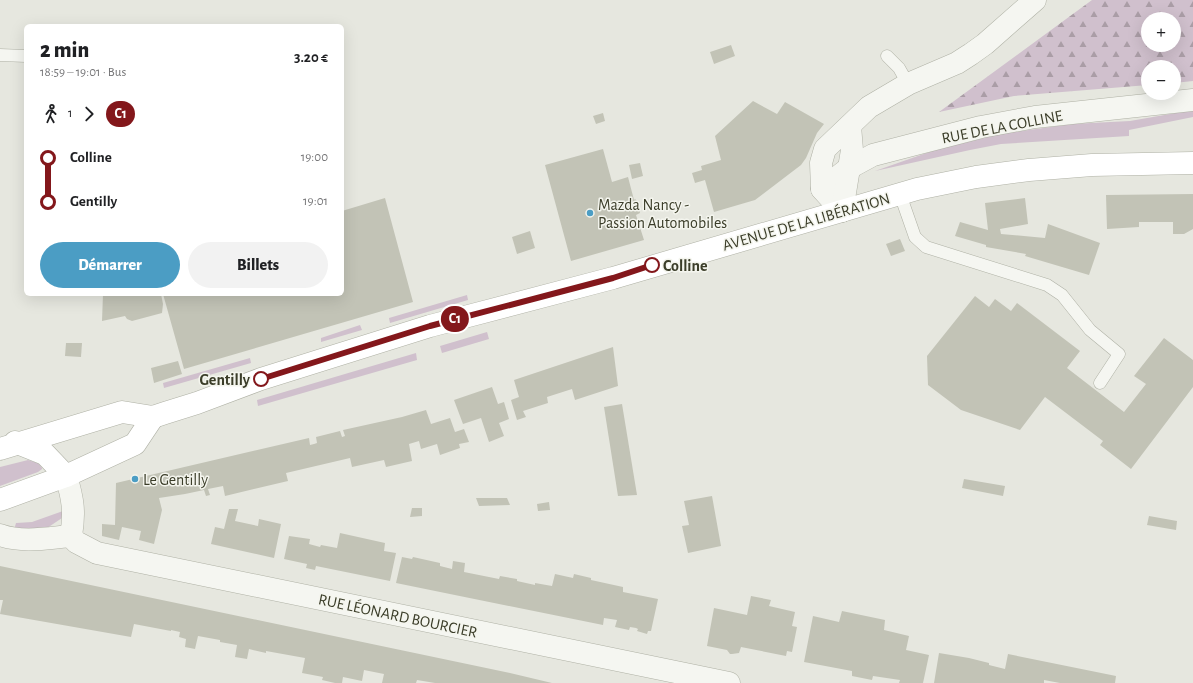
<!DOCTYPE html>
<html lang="fr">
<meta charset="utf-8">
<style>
:root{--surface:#fff;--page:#f2f2f2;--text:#202124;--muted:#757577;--accent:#4b9dc4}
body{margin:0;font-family:"Alegreya Sans",sans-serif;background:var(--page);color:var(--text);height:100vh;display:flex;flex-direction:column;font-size:15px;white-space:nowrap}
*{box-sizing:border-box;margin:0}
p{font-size:13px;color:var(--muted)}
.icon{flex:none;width:22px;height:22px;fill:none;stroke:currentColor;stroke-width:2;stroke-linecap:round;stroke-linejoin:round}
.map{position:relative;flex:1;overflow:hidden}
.sheet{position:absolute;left:24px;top:24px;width:320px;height:272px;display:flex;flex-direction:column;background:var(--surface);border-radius:6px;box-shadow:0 4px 16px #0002}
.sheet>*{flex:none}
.badge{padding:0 8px;border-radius:13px;font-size:14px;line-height:26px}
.buttons{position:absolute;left:1141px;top:12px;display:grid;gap:8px}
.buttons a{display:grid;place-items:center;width:40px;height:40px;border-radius:50%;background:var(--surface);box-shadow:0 4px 16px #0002;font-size:20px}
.map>.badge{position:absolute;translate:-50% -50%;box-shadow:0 0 0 2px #fff}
.legs{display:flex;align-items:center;gap:6px;height:44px;padding:0 16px;font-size:13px}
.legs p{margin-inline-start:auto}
.head{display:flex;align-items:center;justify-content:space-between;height:68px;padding:0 16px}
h1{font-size:22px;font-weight:800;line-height:30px}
.primary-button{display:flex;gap:8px;margin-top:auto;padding:8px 16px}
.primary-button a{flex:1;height:46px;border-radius:24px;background:var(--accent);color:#fff;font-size:16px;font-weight:800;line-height:46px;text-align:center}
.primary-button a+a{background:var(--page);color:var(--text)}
ul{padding:0 16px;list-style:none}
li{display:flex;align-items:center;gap:14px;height:44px;font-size:15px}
li i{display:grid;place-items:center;width:6px;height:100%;margin:0 5px;background:currentColor}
li i::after{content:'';width:10px;height:10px;margin:-5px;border:3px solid;border-radius:50%;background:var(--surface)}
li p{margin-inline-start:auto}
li:first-child i{background:linear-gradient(#0000 50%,currentColor 0)}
li:last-child i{background:linear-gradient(currentColor 50%,#0000 0)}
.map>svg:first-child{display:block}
.green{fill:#d0c0cd}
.forest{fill:url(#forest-firs);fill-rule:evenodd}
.building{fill:#c2c3b6}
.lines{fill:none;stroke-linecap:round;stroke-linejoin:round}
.service-casing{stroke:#afb1a5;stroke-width:13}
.minor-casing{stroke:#afb1a5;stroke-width:23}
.tertiary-casing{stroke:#afb1a5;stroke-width:23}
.secondary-casing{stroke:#afb1a5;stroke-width:23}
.service{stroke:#f5f6f1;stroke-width:12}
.minor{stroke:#f5f6f1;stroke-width:22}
.tertiary{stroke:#f5f6f1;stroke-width:22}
.secondary{stroke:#fff;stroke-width:22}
.line-1-casing{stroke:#fff;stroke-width:9}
.line-1{stroke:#83171b;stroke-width:6}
.poi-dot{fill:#4b9dc4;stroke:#f4f5ee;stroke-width:1.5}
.stop-1-dot{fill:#fff;stroke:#83171b;stroke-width:2}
.labels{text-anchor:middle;stroke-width:3;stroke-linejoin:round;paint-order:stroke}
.street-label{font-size:16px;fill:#3b3d29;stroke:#f4f5ee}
.poi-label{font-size:16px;fill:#3b3d29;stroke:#f4f5ee;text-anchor:start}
.stop-label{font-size:16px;font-weight:bold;fill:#3b3d29;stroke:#f4f5ee;text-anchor:start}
</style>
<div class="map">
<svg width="1193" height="683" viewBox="0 0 1193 683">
<defs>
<pattern id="forest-firs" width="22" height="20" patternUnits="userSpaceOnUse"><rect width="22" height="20" fill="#d0c0cd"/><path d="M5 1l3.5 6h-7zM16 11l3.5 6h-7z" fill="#aa9da6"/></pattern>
</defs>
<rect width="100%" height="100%" fill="#e6e7df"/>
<!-- green -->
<g class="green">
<path d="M1193,110v7l-64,13v6l-128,8 -31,6 -95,21 60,-21 65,-16 72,-10 58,-3z"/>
<path d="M467,295l1,5 -78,23 -1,-5z"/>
<path d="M360,325l2,5 -41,12v-4z"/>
<path d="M487,332l2,7 -47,14 -2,-7z"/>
<path d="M416,353l1,7 -159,46 -1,-6z"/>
<path d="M250,358l1,5 -87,25 -1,-5z"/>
<path d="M28,460l10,3 4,5v1l-4,3 -38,14v-19z"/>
<path d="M63,511l-1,7 -18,12h-30l2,-7 16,-1z"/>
</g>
<!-- forest -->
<path class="forest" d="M1092,0h101v81l-19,2v-16h-26v18l-134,11 -75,16zM1148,19h26v26h-26z"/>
<!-- building -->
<g class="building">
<path d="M731,45l4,11 -21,8 -4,-12z"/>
<path d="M753,101l24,13 8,-12 39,22 -7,9 -11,25 -5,7 -46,35 -41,12 -9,-32 -10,3 -3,-10 10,-3 -1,-4 20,-6 -6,-24z"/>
<path d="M603,113l2,8 -9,3 -3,-8z"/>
<path d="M603,149l9,33 16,-5 6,23 1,-1 2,2 2,7 1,5 -4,2 8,25 -73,21 -26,-96z"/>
<path d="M640,163l3,13 -11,3 -3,-14z"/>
<path d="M1193,194v35l-9,5h-11v-12h-34v5l-32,2 -1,-34z"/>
<path d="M385,198l28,104 -229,67 -21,-75h179v-83z"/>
<path d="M1025,198l3,26 -28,5 1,5 44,4 3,-14 52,19 -11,32 -64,-19 1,-2 -40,-7v-2l-31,-9 5,-14 28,8 -3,-27z"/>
<path d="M530,231l5,17 -18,6 -5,-17z"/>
<path d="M900,239l5,12 -14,5 -5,-12z"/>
<path d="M103,294h58l2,10 -1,9 -30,8 -5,-2 -2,-3 -23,5z"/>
<path d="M975,296l14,11 6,-8 16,12 6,-8 63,48 -13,17 57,44 22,-28 -12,-8 30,-38 29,22v27l-62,82 -31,-24 3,-4 -58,-44 -25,33 -59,-20 -33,-25 -1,-29z"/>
<path d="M66,343h16l-1,14 -16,-1z"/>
<path d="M613,347l5,39 -43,14 -3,-11 -25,8 1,6 -25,8 3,6 -9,3 -6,-20 8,-3 -5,-17z"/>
<path d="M178,361l4,13 -28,9 -3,-15z"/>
<path d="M492,387l6,17 6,-2 5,17 -10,4 5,13 -15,6 -8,-24 -18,6 -9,-24z"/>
<path d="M622,404l15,91 -19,1 -14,-89z"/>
<path d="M426,410l5,14 19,-6 5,14 9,-3 5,13 -10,2 1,4 -20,7 -3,-11 -16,5 -2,-8 -10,3 3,17 -26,6 -2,-7 -32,7 -2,-9 -64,15 2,8 -63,15 -2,-10 -15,3 2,6 -4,1 -2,-6 -19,4 -26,4 3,12 -8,34 -15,-4 2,-9 -19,-4 -3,13 -17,-4v-12l13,1 1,-42 193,-45 1,7 4,-1 3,-1 -1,-6 24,-6 2,6 3,-1 -2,-6 59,-13z"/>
<path d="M964,479l41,7 -2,10 -41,-8z"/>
<path d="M712,496l9,50 -33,7 -6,-27 7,-1 -5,-24z"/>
<path d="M476,498h31l3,7 -31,1z"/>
<path d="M549,502l1,8 -12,1 -1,-7z"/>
<path d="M412,508h10v8l-12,1z"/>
<path d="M229,509h9l-3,12 23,5 1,-7 22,5 -7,34 -63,-14 4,-17 9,2z"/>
<path d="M1149,516l28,5 -1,9 -29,-5z"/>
<path d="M340,533l45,10 -1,8 12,2 -6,28 -74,-15 -1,4 -9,-2 1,-4 -23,-5 5,-23 21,3 -1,5 11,3 1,-2 16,3z"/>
<path d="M402,557l10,2 1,-2 27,6v3l12,3 1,-8 12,2 -1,9 35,7 1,-3 17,3v2l18,4v-2l17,3 3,-12 18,4 1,-4 17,4v2l32,7v5l35,7 -7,32h-3l-1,3 -10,-3 1,-2 -2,-1 -6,-1 -1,3 -14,-3 2,-7 -13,-2 -1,7 -207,-42z"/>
<path d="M0,566l510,107 42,10h-117l-18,-3 -1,3h-34l2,-9 -20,-4 -2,11 -19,-4 -1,6h-7l-13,-3 1,-3 -21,-4 3,-15 -39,-7v2l-17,-4 -2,10 -12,-2 2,-12 -17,-3v-2l-22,-4 -3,13 -10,-2 1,-8 -7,-2 1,-5 -9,-2v1l-37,-7 -3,13 -131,-23 3,-14h-3z"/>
<path d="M751,596l20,4 -2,6 26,6 -3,14 5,1 -5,25 -5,-1 -1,5 -45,-9 -2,6 -7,1h-2l-3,-4 -20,-4 7,-38 33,7z"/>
<path d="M842,611l43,9 -1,10 25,6 -3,14 23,5 -6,28h-24l1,-3 -27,-4 -1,4 -20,-4v-5l-48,-9 9,-46 26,6z"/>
<path d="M939,653l30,5 20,5v2l16,4 3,-15 108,22 -1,7h-55l-16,-3v3h-110z"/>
</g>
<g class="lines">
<defs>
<g id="service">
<path d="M0,55l26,1"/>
<path d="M887,56l12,12 9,16"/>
<path d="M900,194l15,43 11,10 121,38 15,10 28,35 29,24 -19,29"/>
</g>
<g id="minor">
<path d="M822,189l27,-21 24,-13 108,-28 54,-10 158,-17"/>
<path d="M66,476c7,23 9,36 5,60"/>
<path d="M0,535c22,8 48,3 71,1"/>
<path d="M71,536l5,6 21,11 632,130"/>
</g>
<g id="tertiary">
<path d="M842,211l-20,-22 -1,-26 4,-14 44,-42 39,-23 49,-21 14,-9 14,-10 50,-44"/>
<path d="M842,211l10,-61 -2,-24"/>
</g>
<g id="secondary">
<path d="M15,442l30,12 21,22"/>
<path d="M0,449l122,-37 31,5 12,-4 32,-10 64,-24 169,-53 183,-48 304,-89 59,-12 53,-7 63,-5 101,-2"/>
<path d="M0,500l66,-24 69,-32 18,-27"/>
</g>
</defs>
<!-- service casing -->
<use href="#service" class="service-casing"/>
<!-- minor casing -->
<use href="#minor" class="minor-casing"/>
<!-- tertiary casing -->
<use href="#tertiary" class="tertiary-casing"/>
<!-- secondary casing -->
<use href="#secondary" class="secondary-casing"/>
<!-- service -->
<use href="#service" class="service"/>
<!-- minor -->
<use href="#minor" class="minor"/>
<!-- tertiary -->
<use href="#tertiary" class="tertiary"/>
<!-- secondary -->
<use href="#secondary" class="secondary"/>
</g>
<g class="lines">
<defs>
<path id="line-1" d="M261,379l169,-53 183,-48 39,-13"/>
</defs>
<!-- line-1 casing -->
<use href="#line-1" class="line-1-casing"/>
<!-- line-1 -->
<use href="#line-1" class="line-1"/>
</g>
<!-- markers -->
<g class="poi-dot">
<circle cx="590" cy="213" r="4"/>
<circle cx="135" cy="479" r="4"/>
</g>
<g class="stop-1-dot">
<circle cx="652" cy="265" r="7"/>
<circle cx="261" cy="379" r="7"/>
</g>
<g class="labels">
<!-- street labels -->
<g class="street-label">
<text transform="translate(1002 126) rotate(-11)" y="6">RUE DE LA COLLINE</text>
<text transform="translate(806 221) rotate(-16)" y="6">AVENUE DE LA LIBÉRATION</text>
<text transform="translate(398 615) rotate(12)" y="6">RUE LÉONARD BOURCIER</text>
</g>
<!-- poi labels -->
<g class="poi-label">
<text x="598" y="210">Mazda Nancy -<tspan x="598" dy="18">Passion Automobiles</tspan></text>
<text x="143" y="485">Le Gentilly</text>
</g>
<!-- stop labels -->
<g class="stop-label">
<text x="663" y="271">Colline</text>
<text x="250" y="385" text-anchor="end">Gentilly</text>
</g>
</g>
</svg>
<div class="buttons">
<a>+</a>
<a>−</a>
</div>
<b class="badge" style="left:455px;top:319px;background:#83171b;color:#fff">C1</b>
<section class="sheet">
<div class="head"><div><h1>2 min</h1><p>18:59 – 19:01 · Bus</p></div><b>3.20 €</b></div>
<div class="legs"><svg class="icon" aria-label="walk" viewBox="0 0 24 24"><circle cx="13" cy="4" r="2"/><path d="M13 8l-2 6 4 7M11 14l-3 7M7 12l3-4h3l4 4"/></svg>1<svg class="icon" aria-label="forward" viewBox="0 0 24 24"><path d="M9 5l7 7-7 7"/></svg><b class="badge" style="background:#83171b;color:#fff">C1</b></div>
<ul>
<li><i style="color:#83171b"></i><b>Colline</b><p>19:00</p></li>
<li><i style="color:#83171b"></i><b>Gentilly</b><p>19:01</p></li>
</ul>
<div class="primary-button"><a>Démarrer</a><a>Billets</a></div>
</section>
</div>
